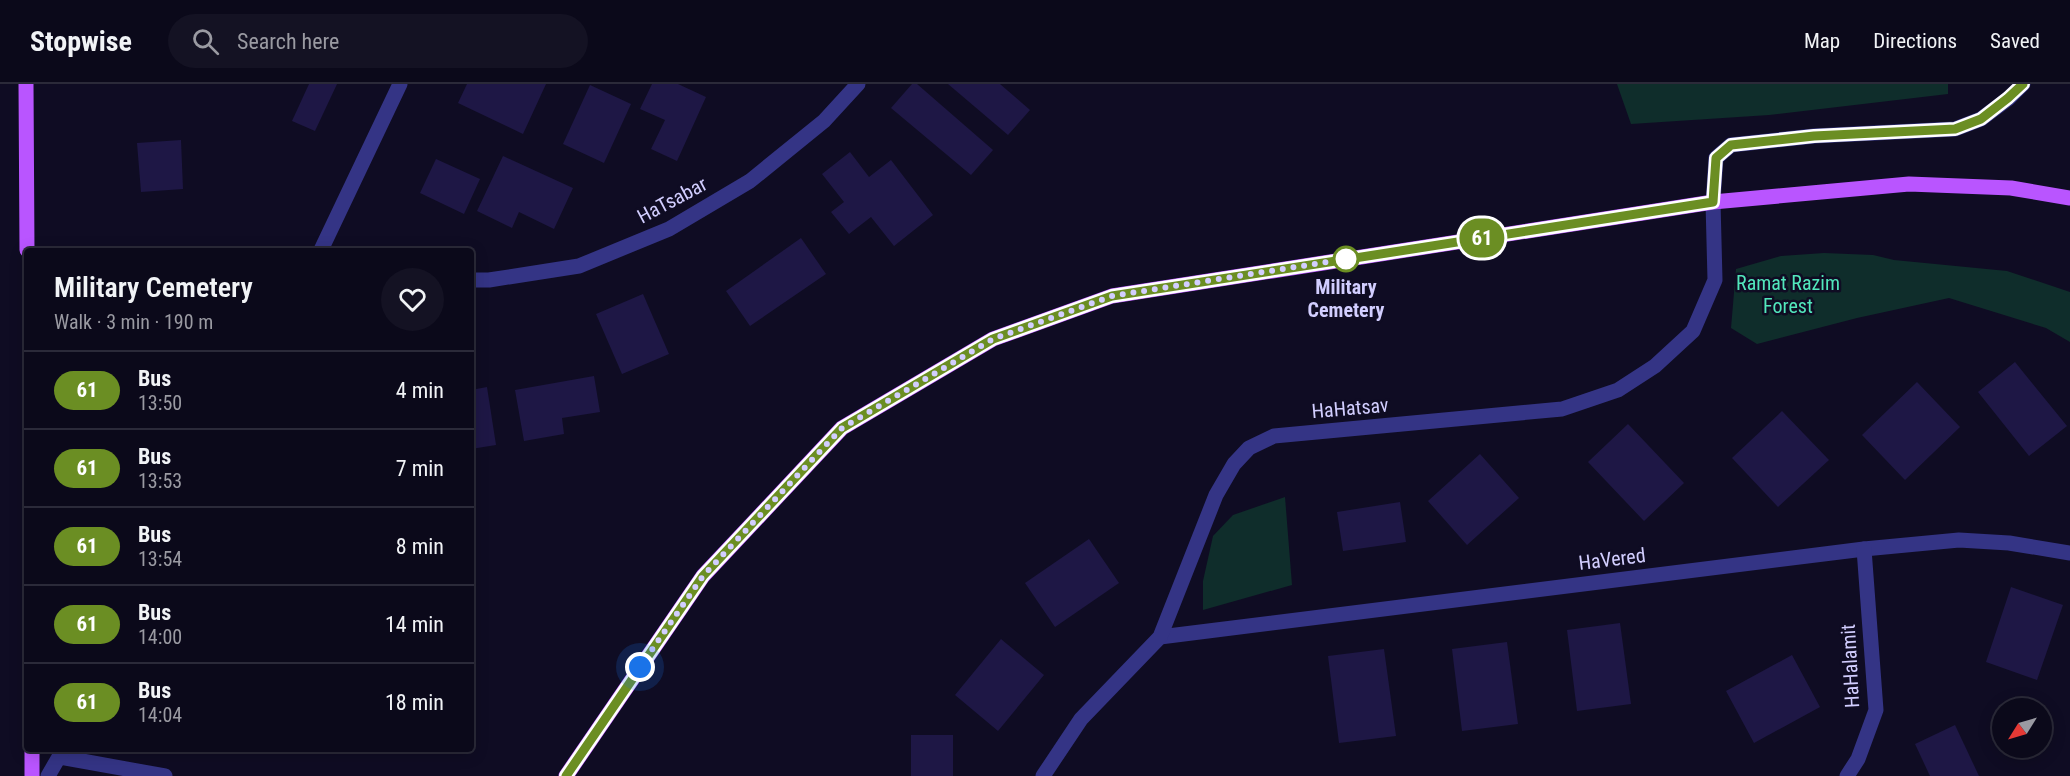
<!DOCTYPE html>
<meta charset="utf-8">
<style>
:root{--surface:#0b091a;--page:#141223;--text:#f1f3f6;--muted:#9a9aa2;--line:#2b2a39}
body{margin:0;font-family:"Roboto Condensed",sans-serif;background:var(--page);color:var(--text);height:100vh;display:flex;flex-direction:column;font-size:22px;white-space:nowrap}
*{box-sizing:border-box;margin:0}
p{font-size:20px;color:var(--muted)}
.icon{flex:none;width:33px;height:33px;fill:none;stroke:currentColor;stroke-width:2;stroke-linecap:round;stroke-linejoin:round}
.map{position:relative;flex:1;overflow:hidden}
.panel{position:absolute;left:24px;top:164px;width:450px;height:504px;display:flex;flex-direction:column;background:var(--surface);border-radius:6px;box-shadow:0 3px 15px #0003,0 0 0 2px var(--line)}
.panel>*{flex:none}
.badge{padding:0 12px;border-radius:20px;font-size:21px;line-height:39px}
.needle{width:39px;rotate:233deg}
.buttons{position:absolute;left:1992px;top:614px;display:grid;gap:12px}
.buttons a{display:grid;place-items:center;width:60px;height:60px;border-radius:50%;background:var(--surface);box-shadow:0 3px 15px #0003,0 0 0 2px var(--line);font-size:30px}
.you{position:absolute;width:30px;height:30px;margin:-15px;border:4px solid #fff;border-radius:50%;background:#1a73e8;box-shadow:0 0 0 9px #1a73e833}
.map>.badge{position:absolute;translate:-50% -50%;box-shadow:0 0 0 3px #fff}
.round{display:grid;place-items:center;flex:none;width:63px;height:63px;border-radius:32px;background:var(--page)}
.summary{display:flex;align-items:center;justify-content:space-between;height:102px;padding:0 30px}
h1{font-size:28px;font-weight:600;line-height:45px}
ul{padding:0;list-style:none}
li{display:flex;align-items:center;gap:18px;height:78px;padding:0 30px;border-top:2px solid var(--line)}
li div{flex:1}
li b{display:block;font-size:22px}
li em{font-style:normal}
li .badge{min-width:66px;font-weight:700;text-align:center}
header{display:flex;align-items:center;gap:36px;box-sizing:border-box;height:84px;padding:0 30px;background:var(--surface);border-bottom:2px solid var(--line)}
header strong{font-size:28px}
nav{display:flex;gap:33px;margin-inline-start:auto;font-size:21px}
.search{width:420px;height:54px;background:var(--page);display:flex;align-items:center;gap:15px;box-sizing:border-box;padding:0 21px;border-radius:33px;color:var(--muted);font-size:22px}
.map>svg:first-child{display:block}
.green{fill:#0f2d2b}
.building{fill:#1e1745}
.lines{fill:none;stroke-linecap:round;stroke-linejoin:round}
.minor{stroke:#343485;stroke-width:15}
.major{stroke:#b955ff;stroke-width:15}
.line-casing{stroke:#fff;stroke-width:14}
.line{stroke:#6b8e23;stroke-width:9}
.walk{stroke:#d2ceff;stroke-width:6;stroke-dasharray:0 10.8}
.stop-dot{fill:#fff;stroke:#6b8e23;stroke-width:3}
.labels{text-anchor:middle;stroke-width:5;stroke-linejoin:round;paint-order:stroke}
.street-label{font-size:20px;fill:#d2ceff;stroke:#0f0c23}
.park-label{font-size:20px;fill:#52e7bc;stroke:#0f0c23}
.stop-label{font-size:20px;font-weight:bold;fill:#d2ceff;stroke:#0f0c23}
</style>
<header>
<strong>Stopwise</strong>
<div class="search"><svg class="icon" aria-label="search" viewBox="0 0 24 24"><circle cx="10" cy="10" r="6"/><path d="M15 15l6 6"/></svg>Search here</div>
<nav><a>Map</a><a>Directions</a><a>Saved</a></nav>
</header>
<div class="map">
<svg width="2070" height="692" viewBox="0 0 2070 692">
<rect width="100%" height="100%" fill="#0f0c23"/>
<!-- green -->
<g class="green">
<path d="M1617,0h331v10l-179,21 -138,9z"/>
<path d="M1824,169l49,2 21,5 113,11 63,21v50l-24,-14 -97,-30 -92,20 -100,26 -26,-16 5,-59 45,-13z"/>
<path d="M1285,413l7,88 -89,25v-29l10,-45 20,-21z"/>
</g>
<!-- building -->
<g class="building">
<path d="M309,0h28l-22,47 -23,-10z"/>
<path d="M467,0h79l-23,50 -65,-31z"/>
<path d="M652,0h26l28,13 -29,64 -26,-12 14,-29 -25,-11z"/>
<path d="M912,0h5l76,66 -22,25 -80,-67z"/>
<path d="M948,0h52l30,26 -22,25z"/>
<path d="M590,1l41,19 -27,59 -41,-19z"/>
<path d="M181,56l2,49 -42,3 -4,-49z"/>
<path d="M850,68l19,25 22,-17 42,55 -39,31 -23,-29 -22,17 -18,-22 13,-10 -22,-28z"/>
<path d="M503,72l70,32 -19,41 -35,-17 -7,16 -35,-17z"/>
<path d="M436,75l44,20 -16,35 -44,-21z"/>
<path d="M801,154l25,36 -76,52 -24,-35z"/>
<path d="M643,210l26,60 -47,20 -26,-60z"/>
<path d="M2015,278l52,64 -38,30 -51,-64z"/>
<path d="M594,292l6,36 -38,6 2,16 -40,7 -9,-51z"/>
<path d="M1917,298l43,45 -55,53 -43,-45z"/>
<path d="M487,303l9,58 -25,4v-59z"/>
<path d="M1782,327l47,49 -51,47 -46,-49z"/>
<path d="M1628,340l56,59 -40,38 -56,-59z"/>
<path d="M1480,370l39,44 -52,47 -39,-44z"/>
<path d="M1400,418l6,40 -63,9 -6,-39z"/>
<path d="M1089,455l30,44 -64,44 -30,-44z"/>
<path d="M2011,503l52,18 -26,75 -51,-18z"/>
<path d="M1620,539l11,81 -54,7 -10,-81z"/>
<path d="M1001,555l43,36 -46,56 -43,-36z"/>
<path d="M1507,558l11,82 -56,7 -10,-82z"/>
<path d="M1384,565l12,87 -57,7 -11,-87z"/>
<path d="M1792,571l28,52 -66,36 -28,-52z"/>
<path d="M1955,641l24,51h-49l-15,-32z"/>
<rect x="911" y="651" width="42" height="41"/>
</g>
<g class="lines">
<!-- minor -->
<g class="minor">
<path d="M321,166l79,-166"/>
<path d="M471,196h18l90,-14 90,-37 81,-48 74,-60 34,-37"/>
<path d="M1160,553l704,-88 95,-9 50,3 61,10"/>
<path d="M60,673l105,19"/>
<path d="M48,692l15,-26"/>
<path d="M1043,692l38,-57 79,-82 56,-142 18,-31 15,-16 25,-12 288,-27 56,-19 37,-24 38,-35 22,-51 -2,-78 3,-44 15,-13 83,-9 141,-7 26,-10 28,-21 14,-14"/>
<path d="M1847,692l11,-17 18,-49 -12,-161"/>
</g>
<!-- major -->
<g class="major">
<path d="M26,0l1,166"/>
<path d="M32,664v28"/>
<path d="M566,692l137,-200 139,-148 151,-89 119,-43 601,-94 196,-18 102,4 59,10"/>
</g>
</g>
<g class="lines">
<defs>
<path id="line" d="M566,692l137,-200 139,-148 151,-89 119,-43 601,-94 3,-44 15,-13 83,-9 141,-7 26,-10 27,-21 15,-14"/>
</defs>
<!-- line casing -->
<use href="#line" class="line-casing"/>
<!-- line -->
<use href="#line" class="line"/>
<!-- walk -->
<path class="walk" d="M640,583l63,-91 139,-148 151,-89 119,-43 234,-37"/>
</g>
<!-- markers -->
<circle class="stop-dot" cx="1346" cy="175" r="12"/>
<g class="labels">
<!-- street labels -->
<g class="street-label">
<text transform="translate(672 116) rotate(-28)" y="7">HaTsabar</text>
<text transform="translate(1350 324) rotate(-5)" y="7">HaHatsav</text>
<text transform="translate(1612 475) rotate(-7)" y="7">HaVered</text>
<text transform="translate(1850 582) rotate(-93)" y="7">HaHalamit</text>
</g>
<!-- park labels -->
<g class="park-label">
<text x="1788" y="206">Ramat Razim<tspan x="1788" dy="23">Forest</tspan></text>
</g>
<!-- stop labels -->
<g class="stop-label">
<text x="1346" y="210">Military<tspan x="1346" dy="23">Cemetery</tspan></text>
</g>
</g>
</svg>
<div class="buttons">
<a><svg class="needle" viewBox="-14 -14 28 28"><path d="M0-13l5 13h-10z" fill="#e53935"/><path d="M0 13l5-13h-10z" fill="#9a9aa2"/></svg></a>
</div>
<div class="you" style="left:640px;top:583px"></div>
<b class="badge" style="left:1482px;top:154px;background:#6b8e23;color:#fff">61</b>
<section class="panel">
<div class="summary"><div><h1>Military Cemetery</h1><p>Walk · 3 min · 190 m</p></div><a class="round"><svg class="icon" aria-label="heart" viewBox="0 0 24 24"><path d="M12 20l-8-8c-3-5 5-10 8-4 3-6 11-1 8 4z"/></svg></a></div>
<ul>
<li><span class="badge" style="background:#6b8e23;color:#fff">61</span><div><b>Bus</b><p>13:50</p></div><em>4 min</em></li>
<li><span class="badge" style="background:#6b8e23;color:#fff">61</span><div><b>Bus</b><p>13:53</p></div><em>7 min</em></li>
<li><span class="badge" style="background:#6b8e23;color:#fff">61</span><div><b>Bus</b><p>13:54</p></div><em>8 min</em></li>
<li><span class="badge" style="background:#6b8e23;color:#fff">61</span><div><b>Bus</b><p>14:00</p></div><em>14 min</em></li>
<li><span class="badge" style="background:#6b8e23;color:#fff">61</span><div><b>Bus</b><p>14:04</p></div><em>18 min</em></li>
</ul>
</section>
</div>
